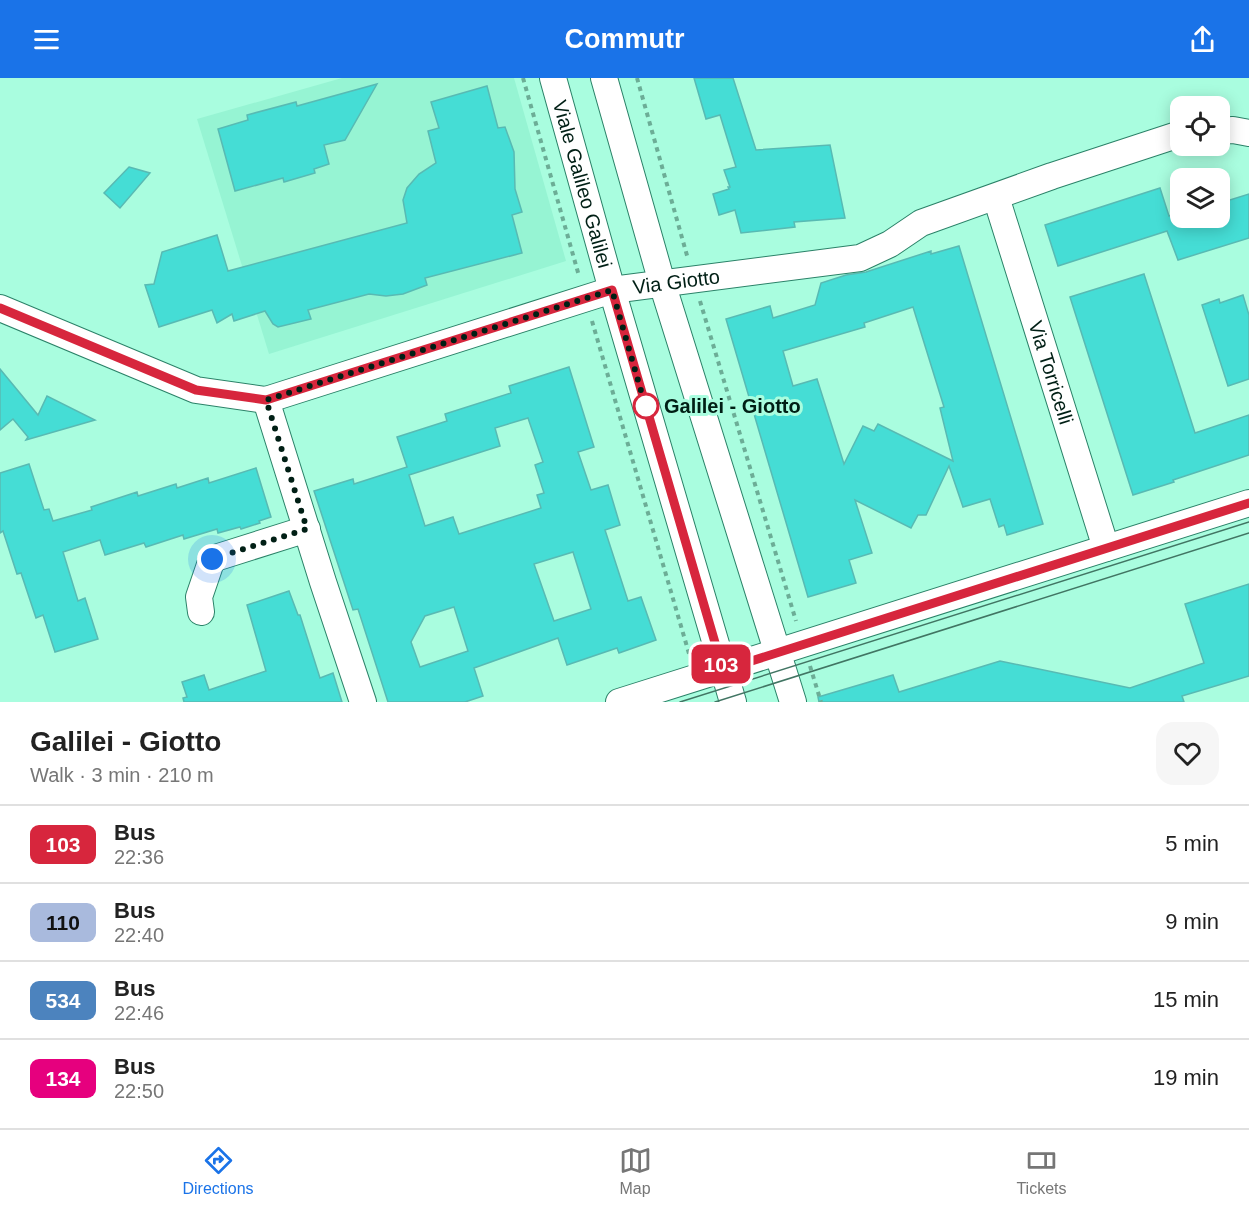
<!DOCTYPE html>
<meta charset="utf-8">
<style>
:root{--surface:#fff;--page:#f6f6f6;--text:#222;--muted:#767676;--line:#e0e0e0;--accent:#1a73e8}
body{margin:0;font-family:Helvetica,sans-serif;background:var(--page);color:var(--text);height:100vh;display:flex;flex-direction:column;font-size:22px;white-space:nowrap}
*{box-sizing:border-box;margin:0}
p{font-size:20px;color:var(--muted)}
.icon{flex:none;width:33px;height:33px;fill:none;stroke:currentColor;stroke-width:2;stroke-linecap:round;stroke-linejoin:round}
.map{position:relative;height:624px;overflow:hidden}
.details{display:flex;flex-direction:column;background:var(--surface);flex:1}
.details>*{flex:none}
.badge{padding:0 12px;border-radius:9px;font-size:21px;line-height:39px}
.controls{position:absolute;left:1170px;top:18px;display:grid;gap:12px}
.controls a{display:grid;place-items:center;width:60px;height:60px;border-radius:12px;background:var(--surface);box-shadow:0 3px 15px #0003;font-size:30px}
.you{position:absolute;width:30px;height:30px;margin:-15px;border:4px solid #fff;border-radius:50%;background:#1a73e8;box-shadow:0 0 0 9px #1a73e833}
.map>.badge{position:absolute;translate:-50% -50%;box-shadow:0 0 0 3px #fff}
.round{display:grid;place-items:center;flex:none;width:63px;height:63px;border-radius:18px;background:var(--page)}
.overview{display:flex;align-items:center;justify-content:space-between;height:102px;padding:0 30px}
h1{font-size:28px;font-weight:700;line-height:45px}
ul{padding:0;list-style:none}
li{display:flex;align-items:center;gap:18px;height:78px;padding:0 30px;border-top:2px solid var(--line)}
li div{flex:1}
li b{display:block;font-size:22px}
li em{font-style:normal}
li .badge{min-width:66px;font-weight:700;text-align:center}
header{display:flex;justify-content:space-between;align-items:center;height:78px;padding:0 30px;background:var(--accent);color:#fff;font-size:27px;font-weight:700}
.tab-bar{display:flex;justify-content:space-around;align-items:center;height:84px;border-top:2px solid var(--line);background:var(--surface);font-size:16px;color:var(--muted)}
.tab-bar a{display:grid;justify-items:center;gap:3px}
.tab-bar .selected{color:var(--accent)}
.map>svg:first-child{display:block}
.built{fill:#96f4d3}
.building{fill:#45ddd5;stroke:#58bab3;stroke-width:1.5;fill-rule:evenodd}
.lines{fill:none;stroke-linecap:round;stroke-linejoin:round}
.minor-casing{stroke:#2b8268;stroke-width:28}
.path{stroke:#6cad96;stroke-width:4;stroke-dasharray:4.5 4.5;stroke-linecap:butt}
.minor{stroke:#fff;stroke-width:26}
.tram{stroke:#417563;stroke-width:1.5}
.line-casing{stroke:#fff;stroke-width:14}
.line{stroke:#d7263d;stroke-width:9}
.walk{stroke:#001f15;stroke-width:6;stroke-dasharray:0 10.8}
.stop-dot{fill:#fff;stroke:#d7263d;stroke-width:3}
.labels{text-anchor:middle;stroke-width:6;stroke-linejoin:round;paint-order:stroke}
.street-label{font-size:20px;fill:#001f15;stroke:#a9fddf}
.stop-label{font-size:20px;font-weight:bold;fill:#001f15;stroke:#a9fddf;text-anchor:start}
</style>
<header><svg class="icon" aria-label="menu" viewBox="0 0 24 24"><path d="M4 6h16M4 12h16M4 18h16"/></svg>Commutr<svg class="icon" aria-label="share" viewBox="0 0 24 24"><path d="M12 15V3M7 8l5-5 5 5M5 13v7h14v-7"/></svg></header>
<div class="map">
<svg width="1249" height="624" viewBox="0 0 1249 624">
<rect width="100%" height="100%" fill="#a9fddf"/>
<!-- built -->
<path class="built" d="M342,0h172l52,183 -297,93 -72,-235z"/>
<!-- building -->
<g class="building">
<path d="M694,0h39l23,72 74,-5 15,73 -51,4 1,5 -54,6 -6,-23 -16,5 -6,-21 16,-5 -1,-2h2l-6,-17 12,-3 -16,-52 -14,4z"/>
<path d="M377,6l-32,56 -21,5 5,19 -15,5 1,4 -31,9 -1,-4 -48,13 -17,-62 30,-9 -1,-5 49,-13 1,4z"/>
<path d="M487,8l11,42 7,-1 9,25 1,37 7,23 -10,3 10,38 -97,25 2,7 -24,9 -17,2 -17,-2 -61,16 3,9 -33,8 -5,-3 -8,-13 -31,10 -2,-7 -15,9 -5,-13 -53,17 -14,-42 9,-1 8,-32 55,-17 11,36 179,-48 -4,-23 4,-12 12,-14 17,-11 -8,-32 11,-3 -8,-26z"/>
<path d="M129,89l21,6 -30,35 -16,-15z"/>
<path d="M1160,110l9,28 11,-4v6h40v-15l29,-9v44l-71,22 -11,-29 -109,35 -13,-41z"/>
<path d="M959,168l84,278 -36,11 -3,-10 -5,2 -9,-28 -27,8 -14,-41 -23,49h-8l-7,13 -56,-28 17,53 -23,7 7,23 -48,14 -82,-278 44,-13 3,12 42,-13 6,-22 25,-8 20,-3 65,-21v3zM913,229l31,100 -4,1 13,53 -75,-37 -4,7 -11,-5 -19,38 -27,-85 -24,7 -10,-35 82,-24 -1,-4z"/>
<path d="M1144,196l51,159 54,-18v40l-76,25 1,2 -41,13 -63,-198z"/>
<path d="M1243,217l6,20v64l-21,7 -26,-81 17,-6 1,4z"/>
<path d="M569,289l25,80 -16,5 13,38 17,-5 12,40 -15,5 23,71 13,-4 15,43 -37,13 -2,-5 -50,17 -9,-27 -84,30 9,28 -18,6h-77l-30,-93 -5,1 -39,-119 39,-12 1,5 53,-17 -10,-30 50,-16 -2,-7 66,-21 -2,-7zM528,340l15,44 -8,3 9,28 -7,2 4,13 -82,26 -6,-17 -28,9 -16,-51 91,-29 -5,-18zM573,474l18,57 -37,12 -20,-57zM454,529l14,44 -48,16 -9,-25 14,-26z"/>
<path d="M0,291l38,46 9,-19 48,24 -69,20 2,-3 -15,-18 -13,11z"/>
<path d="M29,386l15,46 5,-1 4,12 39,-11 -1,-3 46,-15 1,4 38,-12 1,4 31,-10 1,5 47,-15 15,49 -12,4 1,2 -19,6 -1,-2 -22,6 -1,-4 -33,10 -1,-4 -37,12 -2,-4 -39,12 -5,-15 -37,12 15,49 7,-3 13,41 -43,13 -12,-37 -7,3 -15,-45 -4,1 -14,-43 -3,2v-60z"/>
<path d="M1249,506v92l-67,20 2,6h-365l-1,-5 75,-22 6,17 101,-31 130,27 74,-25 -19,-59z"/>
<path d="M289,513l9,24h2l20,63 13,-5 9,29h-158l-1,-4 4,-1 -5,-15 22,-7 5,15 57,-19 -19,-66z"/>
</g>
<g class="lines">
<defs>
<g id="minor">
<path id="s1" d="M553,0l59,212 121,412"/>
<path d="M604,0l58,205 131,419"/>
<path d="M1220,53l13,-1 16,3"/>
<path id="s2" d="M996,119l110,351"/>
<path id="s3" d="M0,230l196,82 70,10 346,-110 248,-32 30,-14 31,-21 131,-47 128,-42"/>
<path d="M266,322l57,182 40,120"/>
<path d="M201,534l-2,-15 13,-38 95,-30"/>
<path d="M619,624l630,-199"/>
</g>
</defs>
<!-- minor casing -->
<use href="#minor" class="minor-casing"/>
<!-- path -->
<g class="path">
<path d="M523,0l56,198"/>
<path d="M637,0l51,181"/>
<path d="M700,223l96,320"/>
<path d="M592,243l98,336"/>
<path d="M810,588l11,36"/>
</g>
<!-- minor -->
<use href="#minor" class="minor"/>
<!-- tram -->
<g class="tram">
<path d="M680,624l569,-180"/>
<path d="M715,624l534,-169"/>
</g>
</g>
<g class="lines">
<defs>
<path id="line" d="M0,230l196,82 70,10 346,-110 111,380 526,-167"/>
</defs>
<!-- line casing -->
<use href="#line" class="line-casing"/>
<!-- line -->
<use href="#line" class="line"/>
<!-- walk -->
<path class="walk" d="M212,481l95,-30 -41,-129 346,-110 34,118v-2"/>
</g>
<!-- markers -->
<circle class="stop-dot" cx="646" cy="328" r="12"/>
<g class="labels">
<!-- street labels -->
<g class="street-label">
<text dy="7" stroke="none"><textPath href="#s1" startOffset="110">Viale Galileo Galilei</textPath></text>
<text dy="7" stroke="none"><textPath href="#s3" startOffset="711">Via Giotto</textPath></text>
<text dy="7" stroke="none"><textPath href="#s2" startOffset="184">Via Torricelli</textPath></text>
</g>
<!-- stop labels -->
<g class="stop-label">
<text x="664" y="335">Galilei - Giotto</text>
</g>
</g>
</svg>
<div class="controls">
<a><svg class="icon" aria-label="locate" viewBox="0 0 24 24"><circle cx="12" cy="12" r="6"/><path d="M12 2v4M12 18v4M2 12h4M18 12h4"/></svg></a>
<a><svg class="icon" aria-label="layers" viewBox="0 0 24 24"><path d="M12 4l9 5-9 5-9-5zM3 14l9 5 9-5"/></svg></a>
</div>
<div class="you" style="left:212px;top:481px"></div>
<b class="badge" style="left:721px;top:586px;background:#d7263d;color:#fff">103</b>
</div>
<section class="details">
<div class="overview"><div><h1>Galilei - Giotto</h1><p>Walk · 3 min · 210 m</p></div><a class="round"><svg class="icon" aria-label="heart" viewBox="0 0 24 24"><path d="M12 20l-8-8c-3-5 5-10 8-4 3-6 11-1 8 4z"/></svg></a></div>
<ul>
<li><span class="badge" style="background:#d7263d;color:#fff">103</span><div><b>Bus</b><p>22:36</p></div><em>5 min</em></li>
<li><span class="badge" style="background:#a9badd;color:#111">110</span><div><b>Bus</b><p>22:40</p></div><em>9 min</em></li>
<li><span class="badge" style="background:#4c83be;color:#fff">534</span><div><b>Bus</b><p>22:46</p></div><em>15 min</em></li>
<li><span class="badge" style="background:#e6007e;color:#fff">134</span><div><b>Bus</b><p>22:50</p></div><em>19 min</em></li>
</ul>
</section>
<nav class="tab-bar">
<a class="selected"><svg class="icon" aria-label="directions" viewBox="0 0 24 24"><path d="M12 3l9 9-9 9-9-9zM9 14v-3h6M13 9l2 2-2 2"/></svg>Directions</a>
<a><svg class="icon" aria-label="map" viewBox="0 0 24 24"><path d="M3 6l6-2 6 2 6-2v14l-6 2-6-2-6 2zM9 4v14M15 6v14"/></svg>Map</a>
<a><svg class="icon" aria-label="tickets" viewBox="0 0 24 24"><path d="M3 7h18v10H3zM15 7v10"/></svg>Tickets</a>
</nav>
